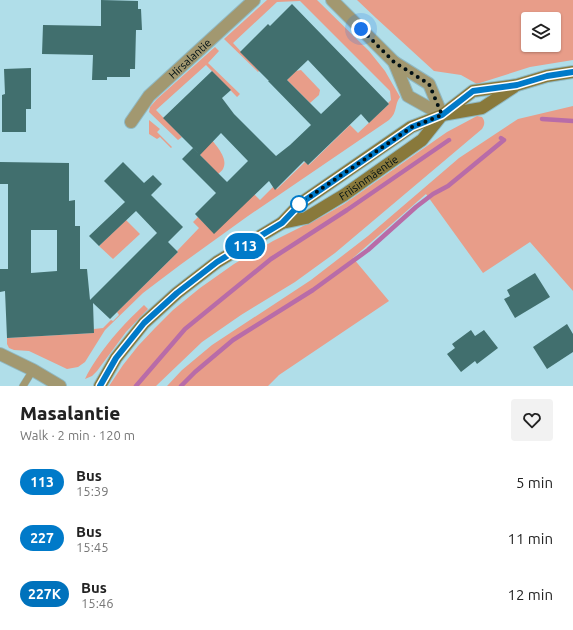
<!DOCTYPE html>
<meta charset="utf-8">
<style>
:root{--surface:#fff;--page:#f2f2f2;--text:#222;--muted:#767676}
body{margin:0;font-family:Ubuntu,sans-serif;background:var(--page);color:var(--text);height:100vh;display:flex;flex-direction:column;font-size:15px;white-space:nowrap}
*{box-sizing:border-box;margin:0}
p{font-size:13px;color:var(--muted)}
.icon{flex:none;width:22px;height:22px;fill:none;stroke:currentColor;stroke-width:2;stroke-linecap:round;stroke-linejoin:round}
.map{position:relative;height:386px;overflow:hidden}
.sheet{display:flex;flex-direction:column;background:var(--surface);flex:1}
.sheet>*{flex:none}
.badge{padding:0 8px;border-radius:13px;font-size:14px;line-height:26px}
.fabs{position:absolute;left:521px;top:12px;display:grid;gap:8px}
.fabs a{display:grid;place-items:center;width:40px;height:40px;border-radius:4px;background:var(--surface);box-shadow:0 1px 3px #0004;font-size:20px}
.you{position:absolute;width:20px;height:20px;margin:-10px;border:3px solid #fff;border-radius:50%;background:#1a73e8;box-shadow:0 0 0 6px #1a73e833}
.map>.badge{position:absolute;translate:-50% -50%;box-shadow:0 0 0 2px #fff}
.round{display:grid;place-items:center;flex:none;width:42px;height:42px;border-radius:4px;background:var(--page)}
.summary{display:flex;align-items:center;justify-content:space-between;height:68px;padding:0 20px}
h1{font-size:19px;font-weight:800;line-height:30px}
ul{padding:0;list-style:none}
li{display:flex;align-items:center;gap:12px;height:56px;padding:0 20px}
li div{flex:1}
li b{display:block;font-size:15px}
li em{font-style:normal}
li .badge{min-width:44px;font-weight:700;text-align:center}
.map>svg:first-child{display:block}
.green{fill:#e89d89;fill-rule:evenodd}
.lines{fill:none;stroke-linecap:round;stroke-linejoin:round}
.stream{stroke:#b86ca8;stroke-width:4.5}
.building{fill:#416f6e;fill-rule:evenodd}
.service-casing{stroke:#90b9c3;stroke-width:8}
.minor-casing{stroke:#90b9c3;stroke-width:14}
.tertiary-casing{stroke:#90b9c3;stroke-width:14}
.secondary-casing{stroke:#90b9c3;stroke-width:14}
.service{stroke:#a29870;stroke-width:7}
.minor{stroke:#a29870;stroke-width:12}
.tertiary{stroke:#a29870;stroke-width:12}
.secondary{stroke:#89793b;stroke-width:12}
.line-casing{stroke:#fff;stroke-width:9}
.line{stroke:#007ac9;stroke-width:6}
.walk{stroke:#011014;stroke-width:4;stroke-dasharray:0 7.2}
.stop-dot{fill:#fff;stroke:#007ac9;stroke-width:2}
.labels{text-anchor:middle;stroke-width:3;stroke-linejoin:round;paint-order:stroke}
.street-label{font-size:11px;fill:#011014;stroke:#bdebf7}
</style>
<div class="map">
<svg width="573" height="386" viewBox="0 0 573 386">
<rect width="100%" height="100%" fill="#b0dee9"/>
<!-- green -->
<g class="green">
<path d="M267,0h50l52,51 16,20 15,26c-6,8 -2,15 -11,23l-141,96 -68,49 -37,28 -38,37 -20,32 -7,5 -11,2 -38,-18 -15,-1 -5,-2 -2,-4v-6l87,-5v-4l9,-1 8,-8 2,1 6,-6 -2,-3 61,-60 -1,-1 22,-23 -6,-6 5,-5 16,16 40,-39 6,6 14,-14 3,3 28,-27 4,3 41,-40 8,8 31,-29 -1,-1 3,-3 -1,-9 -90,-90 -23,1 -44,41 26,28 -1,1 -34,-33z"/>
<path d="M357,0h216v60l-43,7 -47,15 -6,2 -16,-9 -27,-4 -58,-53zM528,19h26v26h-26z"/>
<path d="M215,47l4,4 -11,12 32,31 -3,3 -31,-32 -50,45 26,27 -4,3 -29,-28 1,-5 7,-8z"/>
<path d="M301,70l19,20 -1,5 -9,8 -23,-23 9,-9z"/>
<path d="M573,106v185l-43,-49 -47,31 -57,-79 -73,64 36,43 -110,74 -11,11h-101l15,-16 30,-25 99,-65 57,-44 91,-78 59,-39z"/>
<path d="M477,116l5,1c3,4 3,7 0,12l-147,124 -40,29 -54,33 -39,27 -46,44h-47l14,-21 15,-19 17,-18 18,-18 27,-22 34,-24 39,-23 50,-25 21,-12 103,-72z"/>
<path d="M149,120l11,9 -3,3 15,15 -1,1 -11,-11 -3,2 -8,-5z"/>
<path d="M210,138c6,7 19,21 13,31 -1,2 -3,3 -5,5l-18,-19z"/>
<path d="M126,220l14,14 -27,25 -14,-13z"/>
<path d="M144,305l4,4 -22,23 -29,39 -5,5 -7,3c3,-7 7,-13 11,-19 14,-21 30,-38 48,-55z"/>
</g>
<g class="lines">
<!-- stream -->
<g class="stream">
<path d="M542,119l31,2"/>
<path d="M136,386l49,-57 86,-70 76,-49 102,-70"/>
<path d="M181,386l14,-14 38,-32 80,-50 55,-40 48,-43 17,-13 15,-8 56,-46 -3,-2"/>
</g>
</g>
<!-- building -->
<g class="building">
<path d="M101,0l37,1v8h3l1,21h-6l-1,39h-5v8h-23v3h-15l1,-25 -51,-1 1,-29 58,1z"/>
<path d="M292,4l97,100 -20,19 -8,-9 -53,51 -4,-4 -29,29 -6,-9 -55,53 -19,-20 21,-21 -34,-34 11,-11 5,5 -35,-35 49,-47 19,19 -9,8 12,16 42,42 14,-11 21,-20 -43,-44h1l-29,-29 28,-28 2,2zM308,60l33,35 -20,19 -34,-34zM221,133l27,28 -21,21 -27,-27z"/>
<path d="M31,68v41h-5v23h-24v-37l3,-1 -1,-25z"/>
<path d="M0,162l69,1v38l6,-1v26h5v43h7l3,31 67,-67 -21,-22 -37,35 -10,-10 36,-34 -21,-21 19,-19 21,21 9,-8 9,9 -11,11 32,32 -15,15 10,10 -68,67 -17,-16 1,30 -87,5 -2,-47 -5,1v-23h8v-85h-8zM31,230h26v41l-26,2z"/>
<path d="M535,273l15,24 -35,21 -11,-19 6,-3 -3,-6z"/>
<path d="M567,324l6,10v18l-26,17 -14,-22z"/>
<path d="M471,330l4,6 9,-6 14,18 -21,16 -2,-3 -14,11 -14,-18 8,-6 -3,-4z"/>
</g>
<g class="lines">
<defs>
<path id="service" d="M23,386l10,-16"/>
<g id="minor">
<path id="s1" d="M131,122l18,-26 105,-96"/>
<path d="M0,354l33,16 27,16"/>
</g>
<g id="tertiary">
<path d="M332,0l62,62 35,22 13,31"/>
<path d="M394,62l14,34 34,19"/>
</g>
<g id="secondary">
<path d="M282,223l19,-20 110,-76 31,-12 40,-7 32,-21"/>
<path id="s2" d="M100,386l16,-28 28,-35 33,-30 40,-31 65,-39 24,-5 38,-23 78,-55 20,-25 31,-24 44,-6 30,-9 26,-4"/>
</g>
</defs>
<!-- service casing -->
<use href="#service" class="service-casing"/>
<!-- minor casing -->
<use href="#minor" class="minor-casing"/>
<!-- tertiary casing -->
<use href="#tertiary" class="tertiary-casing"/>
<!-- secondary casing -->
<use href="#secondary" class="secondary-casing"/>
<!-- service -->
<use href="#service" class="service"/>
<!-- minor -->
<use href="#minor" class="minor"/>
<!-- tertiary -->
<use href="#tertiary" class="tertiary"/>
<!-- secondary -->
<use href="#secondary" class="secondary"/>
</g>
<g class="lines">
<defs>
<path id="line" d="M100,386l16,-28 28,-35 33,-30 40,-31 65,-39 19,-20 111,-76 30,-12 31,-24 44,-6 30,-9 26,-4"/>
</defs>
<!-- line casing -->
<use href="#line" class="line-casing"/>
<!-- line -->
<use href="#line" class="line"/>
<!-- walk -->
<path class="walk" d="M299,204l113,-77 30,-12 -13,-31 -35,-22 -33,-33"/>
</g>
<!-- markers -->
<circle class="stop-dot" cx="299" cy="204" r="8"/>
<g class="labels">
<!-- street labels -->
<g class="street-label">
<text dy="4" stroke="none"><textPath href="#s1" startOffset="87">Hirsalantie</textPath></text>
<text dy="4" stroke="none"><textPath href="#s2" startOffset="347">Friisinmäentie</textPath></text>
</g>
</g>
</svg>
<div class="fabs">
<a><svg class="icon" aria-label="layers" viewBox="0 0 24 24"><path d="M12 4l9 5-9 5-9-5zM3 14l9 5 9-5"/></svg></a>
</div>
<div class="you" style="left:361px;top:29px"></div>
<b class="badge" style="left:245px;top:246px;background:#007ac9;color:#fff">113</b>
</div>
<section class="sheet">
<div class="summary"><div><h1>Masalantie</h1><p>Walk · 2 min · 120 m</p></div><a class="round"><svg class="icon" aria-label="heart" viewBox="0 0 24 24"><path d="M12 20l-8-8c-3-5 5-10 8-4 3-6 11-1 8 4z"/></svg></a></div>
<ul>
<li><span class="badge" style="background:#007ac9;color:#fff">113</span><div><b>Bus</b><p>15:39</p></div><em>5 min</em></li>
<li><span class="badge" style="background:#007ac9;color:#fff">227</span><div><b>Bus</b><p>15:45</p></div><em>11 min</em></li>
<li><span class="badge" style="background:#0072bc;color:#fff">227K</span><div><b>Bus</b><p>15:46</p></div><em>12 min</em></li>
</ul>
</section>
